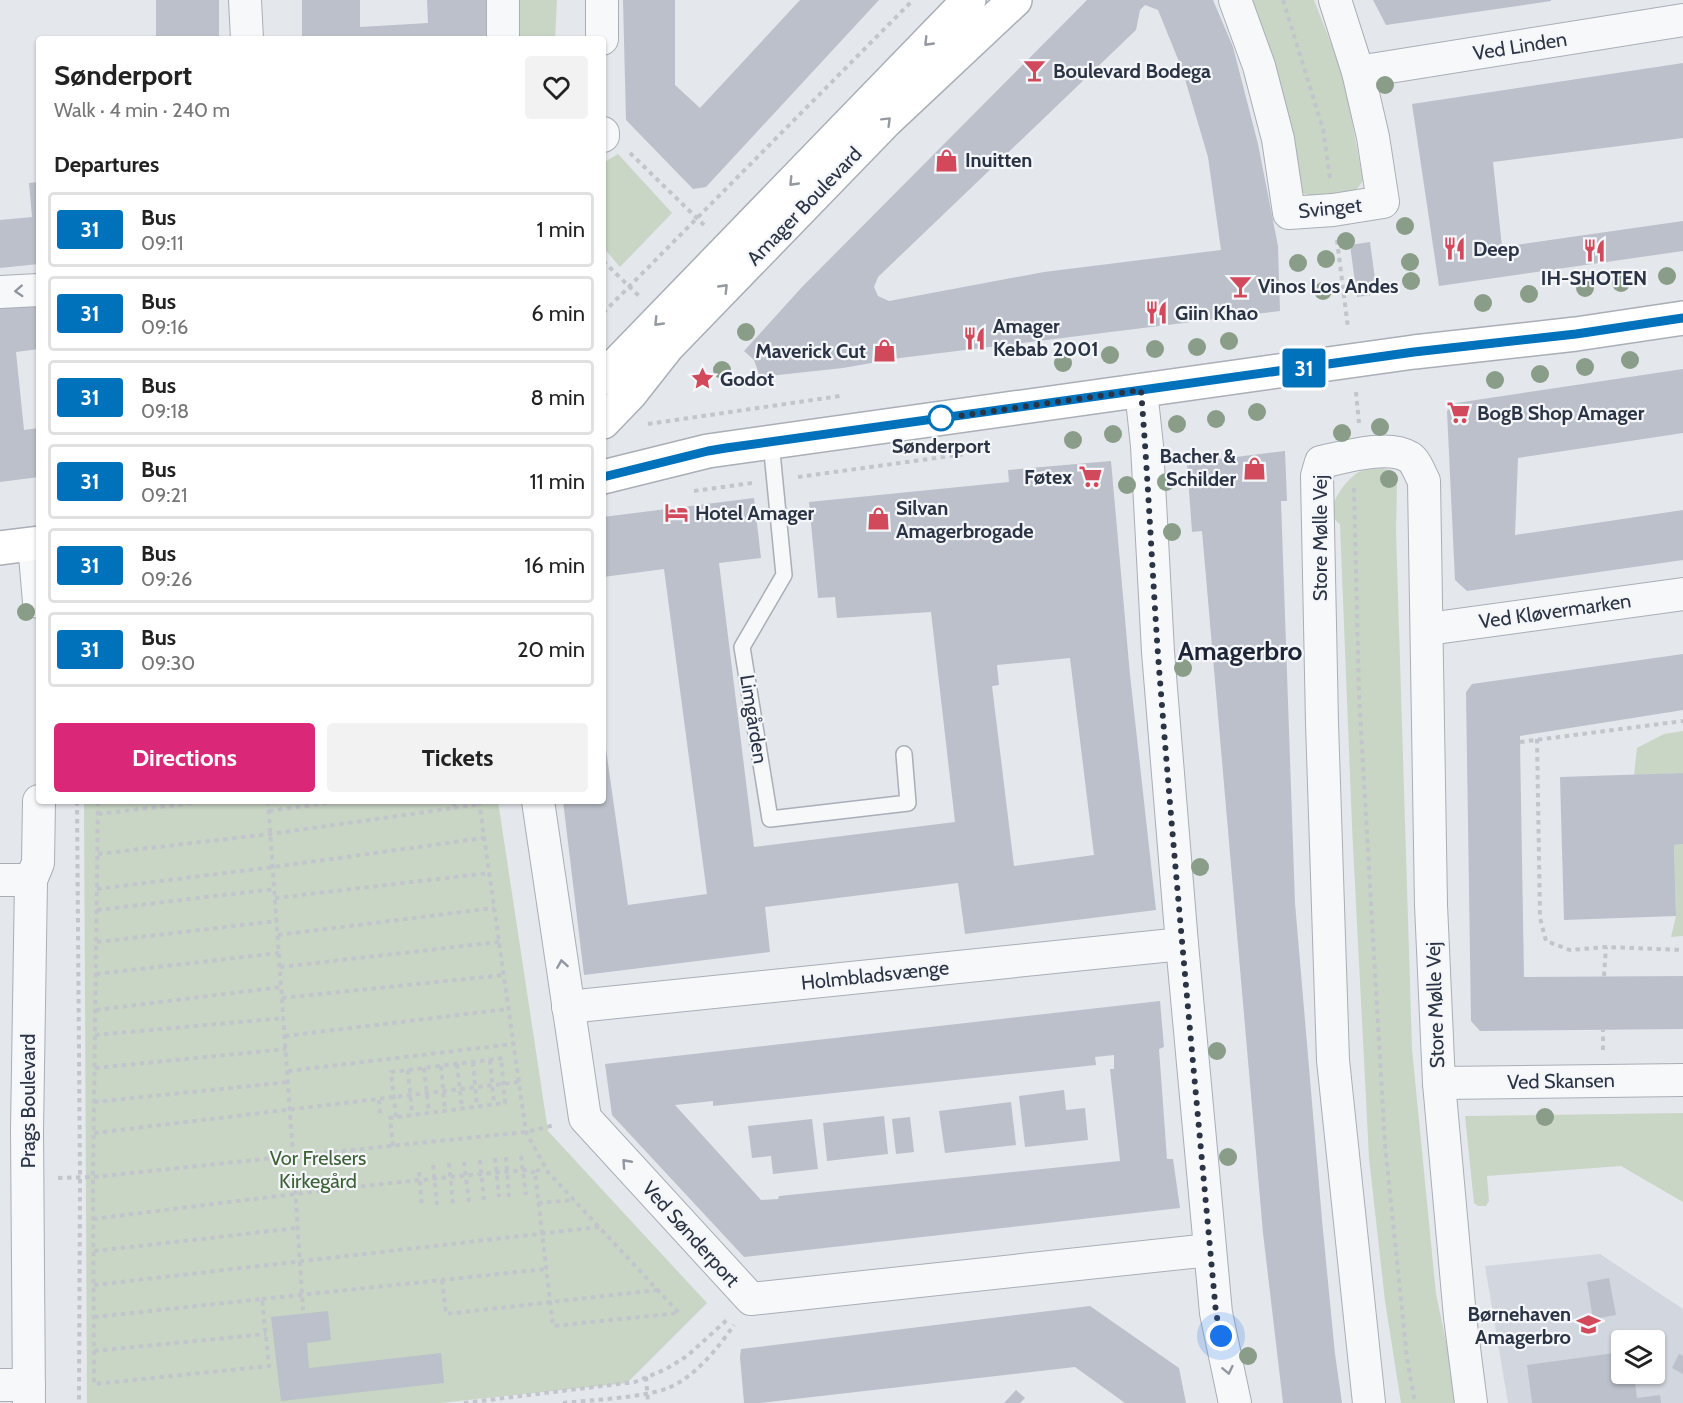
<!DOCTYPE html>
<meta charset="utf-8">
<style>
:root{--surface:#fff;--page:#f2f2f2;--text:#222;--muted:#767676;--line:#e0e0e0;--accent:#db2777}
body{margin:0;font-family:Cabin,sans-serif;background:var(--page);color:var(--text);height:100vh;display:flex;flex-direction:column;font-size:22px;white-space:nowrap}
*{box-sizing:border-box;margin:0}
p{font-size:20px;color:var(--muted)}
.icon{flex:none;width:33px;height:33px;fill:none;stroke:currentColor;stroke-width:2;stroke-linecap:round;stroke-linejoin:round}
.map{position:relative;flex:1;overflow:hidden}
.side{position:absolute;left:36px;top:36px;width:570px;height:768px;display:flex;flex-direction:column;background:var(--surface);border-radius:6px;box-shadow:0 2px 4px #0004}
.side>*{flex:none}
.badge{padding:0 12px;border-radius:4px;font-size:21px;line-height:39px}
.controls{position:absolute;left:1611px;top:1330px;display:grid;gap:12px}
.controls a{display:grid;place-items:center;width:54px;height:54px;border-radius:6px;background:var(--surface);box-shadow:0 2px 4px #0004;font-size:30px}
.you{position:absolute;width:30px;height:30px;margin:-15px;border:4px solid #fff;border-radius:50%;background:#1a73e8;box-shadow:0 0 0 9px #1a73e833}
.map>.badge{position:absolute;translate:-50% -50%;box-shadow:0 0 0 3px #fff}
h2{padding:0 18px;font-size:22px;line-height:54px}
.round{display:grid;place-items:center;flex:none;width:63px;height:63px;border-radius:6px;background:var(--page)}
.overview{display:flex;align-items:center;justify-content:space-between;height:102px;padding:0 18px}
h1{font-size:28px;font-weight:700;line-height:45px}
.button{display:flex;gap:12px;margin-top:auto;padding:12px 18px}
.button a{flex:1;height:69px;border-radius:6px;background:var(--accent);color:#fff;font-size:24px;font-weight:700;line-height:69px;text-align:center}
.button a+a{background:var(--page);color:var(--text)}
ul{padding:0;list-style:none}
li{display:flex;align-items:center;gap:18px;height:75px;margin:0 12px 9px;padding:0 6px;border:3px solid var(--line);border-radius:6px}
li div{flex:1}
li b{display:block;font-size:22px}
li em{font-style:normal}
li .badge{min-width:66px;font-weight:700;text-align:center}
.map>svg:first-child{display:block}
.built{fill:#d2d6de;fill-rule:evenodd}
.green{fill:#c9d6c5}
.building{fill:#bbc0ca;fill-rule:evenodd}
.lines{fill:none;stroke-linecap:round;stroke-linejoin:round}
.lane-casing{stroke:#a9aeb7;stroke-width:18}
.street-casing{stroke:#a9aeb7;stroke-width:34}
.secondary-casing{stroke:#a9aeb7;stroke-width:36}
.path{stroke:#c2c5cb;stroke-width:4;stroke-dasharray:4.5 4.5;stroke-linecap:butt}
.lane{stroke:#f7f8fa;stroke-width:15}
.street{stroke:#f7f8fa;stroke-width:32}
.secondary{stroke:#fff;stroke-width:33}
.tree{fill:#899d89}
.oneway{stroke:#959aa2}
.oneway2{stroke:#9196a0}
.line-casing{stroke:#fff;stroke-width:14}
.line{stroke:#0072bc;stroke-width:9}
.walk{stroke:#2b3445;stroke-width:6;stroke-dasharray:0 10.8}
.stop-dot{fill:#fff;stroke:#0072bc;stroke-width:3}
.labels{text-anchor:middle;stroke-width:4.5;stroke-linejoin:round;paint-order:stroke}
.street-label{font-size:20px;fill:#2b3445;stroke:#f4f6f9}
.poi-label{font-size:20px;font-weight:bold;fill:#2b3445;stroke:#f4f6f9;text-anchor:start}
.stop-label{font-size:20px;font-weight:bold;fill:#2b3445;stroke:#f4f6f9}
.park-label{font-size:20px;fill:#3f6138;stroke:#f4f6f9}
.district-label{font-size:26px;font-weight:bold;fill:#1d2536;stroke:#f4f6f9}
</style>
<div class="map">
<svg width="1683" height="1403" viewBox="0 0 1683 1403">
<rect width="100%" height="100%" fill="#e4e7ec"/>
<!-- built -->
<path class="built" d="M1600,1254l83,55v94h-175l-23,-137zM1622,1341h32v33h-32z"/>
<!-- green -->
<g class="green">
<path d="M514,0h43l-2,39h-40z"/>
<path d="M1244,0h70l30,77 19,104 -7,9 -43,7 -13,-5z"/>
<path d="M618,154l54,59 -52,54 -17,-20v-84z"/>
<path d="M1383,468l13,5 1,11 -1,47 16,518 24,245 23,109h-58l-16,-102 -16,-143 -17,-332 -12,-302c-2,-1 -6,-5 -7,-7 -6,-12 15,-40 26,-45 6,-3 17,-3 24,-4z"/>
<path d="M1683,731v42l-49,2 3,-27 27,-14z"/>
<path d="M84,801h414l50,330 159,172 -80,80 -187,20h-353z"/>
<path d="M1683,844v92l-12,1 5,-21 -2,-71z"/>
<path d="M1683,1113v89l-62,-36 -134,10 2,25 -3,5h-8l-4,-3 -9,-87z"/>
</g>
<!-- building -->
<g class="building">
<rect x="156" y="0" width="63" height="39"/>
<path d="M302,0h58v27l68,-4 -1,-23h59l1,39h-185z"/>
<path d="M623,0h52v85l25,23 100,-108h79l-173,187 -13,2 -67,-69z"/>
<path d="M1087,0h126l20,47 25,97 20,102 2,65 -380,47 -57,10 -83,9 -6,-17 -10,-9 58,-64zM1145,5l13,5 24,59 26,88 13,93 -177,22 -155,29 -11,-5 -4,-9 4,-10 258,-247 4,-20z"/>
<path d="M1373,0h178v1l-165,24z"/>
<path d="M1683,63v75l-190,24 9,85 181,-26v30l-244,35 -27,-182z"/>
<path d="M39,182v82l-39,4v-48l32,-3 -3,-34z"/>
<path d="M1370,242l7,52 -20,3 -7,-52z"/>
<path d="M39,302v47l-23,3 8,78 15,-2v49l-39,5v-176z"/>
<path d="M1683,369v64l-165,25 -3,77 168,-25v50l-216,31 -12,-11 -8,-169 9,-8z"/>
<path d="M1285,451l2,50h-6l14,402 27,317 13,134 7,49h-59l-20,-170 -61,-702 -10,1 -5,-69z"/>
<path d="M1111,461l19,214 26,235 -191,24 -7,-51 -193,24 5,45 -186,23 -21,-174h40v-73l25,177 79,-11 -43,-325 -61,8v-60l151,-19 7,60 -42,5 35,284 201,-25 -24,-210 -94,6 -2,-21 -17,1 -9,-96 200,-20 -1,-12zM1070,658l24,197 -80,11 -22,-180 7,-1 -2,-20z"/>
<path d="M1683,654v56l-163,26v6l4,235 159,-1v53l-203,2 -9,-10 -5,-329 6,-8z"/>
<path d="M1683,773v71l-9,1 2,71 -112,4 -4,-143z"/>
<path d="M1160,1001l4,46 -5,2 8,110h6l7,49 -436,49 -132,-142 -7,-51zM1114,1055v14h-4l10,92 -341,35 -1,3 -17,1 -86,-95 38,-4v5l383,-41 -1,-8z"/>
<path d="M1064,1090l2,20 19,-2 3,32 -63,7 -6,-51z"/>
<path d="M1011,1102l5,43 -71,8 -6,-42z"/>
<path d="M884,1116l4,38 -61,7 -4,-38z"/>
<path d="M910,1117l4,35 -18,2 -4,-35z"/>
<path d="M812,1119l6,50 -45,5 -2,-18 -19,2 -4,-32z"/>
<path d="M1609,1278l7,37 -23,4 -6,-37z"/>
<path d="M1090,1306l89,62 7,35h-61l-50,-36 -316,36h-15l-4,-46 1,-8z"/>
<path d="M328,1311l3,29 -24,3 2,25 132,-15 3,30 -163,18 -10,-84z"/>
<path d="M1622,1352v22h12l3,24 23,-3 1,8h-129l-5,-38z"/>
<path d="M1679,1354l4,2v18l-11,-6z"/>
<path d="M1016,1390l9,8 -5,5h-16z"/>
</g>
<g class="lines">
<defs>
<path id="lane" d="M771,442l13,133 -42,72 28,172 138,-16 -4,-49"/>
<g id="street">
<path d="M245,0l2,39"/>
<path d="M503,0v39"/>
<path d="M602,0v39"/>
<path d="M1235,0l24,66 19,73 11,74 44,-3 50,-8 -10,-65 -15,-65 -23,-72"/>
<path d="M1358,72l325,-52"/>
<path d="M603,133v3"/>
<path d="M0,292l39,-2"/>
<path d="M1141,390l6,56 11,206 24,292 34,369 19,90"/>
<path d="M34,544l5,58"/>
<path d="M1428,629l255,-35"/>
<path d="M538,801l47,317 166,181 459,-49"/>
<path d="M0,880h31"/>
<path d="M568,1007l614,-63"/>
<path d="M1439,1083l244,-3"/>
<path d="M0,1385h29"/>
<path d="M29,1403l-2,-273 4,-250 7,-17 1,-62"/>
<path d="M1369,1403l-36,-343 -11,-337 -5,-247 4,-14c24,-5 67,-18 88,-5 7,4 11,17 15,24l7,424 8,178 21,234 11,86"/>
</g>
<g id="secondary">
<path d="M603,378l366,-378"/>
<path d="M603,422l27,-28 37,-47 219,-226 129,-121"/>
<path d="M603,477l105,-26 706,-99 162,-18 107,-16"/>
<path d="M0,548l39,-5"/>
</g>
</defs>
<!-- lane casing -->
<use href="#lane" class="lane-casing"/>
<!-- street casing -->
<use href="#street" class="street-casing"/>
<!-- secondary casing -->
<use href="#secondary" class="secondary-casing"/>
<!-- path -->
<g class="path">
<path d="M1283,0l40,129 7,50"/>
<path d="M630,153l74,72"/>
<path d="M1337,240l11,88"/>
<path d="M603,261l36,35"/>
<path d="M603,313l310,-313"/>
<path d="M1356,392l3,31"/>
<path d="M648,424l192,-28"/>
<path d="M798,477l167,-23 15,-5"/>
<path d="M1354,488l5,207 26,450 22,213 8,45"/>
<path d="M694,491l58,-8"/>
<path d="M1537,739l3,179 6,23 24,9 36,-3 77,3"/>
<path d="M1520,742l163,-21"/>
<path d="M77,801l3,377 -1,225"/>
<path d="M268,801l25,355 233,-24 29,-7"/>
<path d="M479,801l47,331 18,33 2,5 133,143 -126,13 -18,-153 9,-8"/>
<path d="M454,808l25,-4"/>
<path d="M269,811l73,-10"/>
<path d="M98,814l112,-13"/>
<path d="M98,854l172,-20 184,-26v-7"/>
<path d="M97,889l176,-22 211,-29"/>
<path d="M275,898l214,-25"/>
<path d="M97,910l178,-21"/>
<path d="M278,935l216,-27"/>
<path d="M97,942l180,-21"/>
<path d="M280,967l219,-25"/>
<path d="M96,974l183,-21"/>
<path d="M1604,976l2,-29"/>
<path d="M282,998l222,-23"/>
<path d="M96,1010l185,-23"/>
<path d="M95,1035l189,-17"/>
<path d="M285,1036l223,-27"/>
<path d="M1603,1050v-20"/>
<path d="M490,1060l4,44"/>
<path d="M473,1062l4,44"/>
<path d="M457,1064l5,44"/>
<path d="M441,1066l4,44"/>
<path d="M95,1068l191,-19"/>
<path d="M424,1068l5,44"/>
<path d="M408,1070l4,44"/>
<path d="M288,1071l225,-27"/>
<path d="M379,1100l1,15"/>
<path d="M94,1102l195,-20"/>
<path d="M396,1117l-5,-45 113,-14"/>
<path d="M94,1133l425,-51"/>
<path d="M393,1146l-3,-28 115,-15 -4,-45"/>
<path d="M521,1156l5,39"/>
<path d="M506,1157l3,40"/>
<path d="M495,1158l4,39"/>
<path d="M480,1160l4,41"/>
<path d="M464,1162l5,40"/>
<path d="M449,1163l4,42"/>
<path d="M433,1165l4,40"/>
<path d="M419,1172l3,35"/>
<path d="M58,1178l35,-1 200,-21 10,154"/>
<path d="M538,1203l36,-3"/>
<path d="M93,1219c145,-18 289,-37 434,-49l8,3"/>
<path d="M94,1251l204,-23"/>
<path d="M442,1280l4,34 211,-24"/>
<path d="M94,1285l505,-58"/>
<path d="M262,1299l284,-30"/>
<path d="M94,1317l168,-18 7,67 -175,18 -1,-207 5,-376"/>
<path d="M94,1351l172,-17"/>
<path d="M646,1377l2,26"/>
<path d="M464,1403l171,-21 31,-13 21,-13 41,-37"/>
<path d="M563,1403c28,-3 79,-5 105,-15 27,-11 50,-40 66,-63"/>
</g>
<!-- lane -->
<use href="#lane" class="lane"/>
<!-- street -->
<use href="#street" class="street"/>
<!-- secondary -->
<use href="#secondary" class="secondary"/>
</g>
<!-- trees -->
<g class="tree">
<circle cx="1385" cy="85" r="9"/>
<circle cx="1405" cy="226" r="9"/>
<circle cx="1346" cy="241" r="9"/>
<circle cx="1326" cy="259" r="9"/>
<circle cx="1410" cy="262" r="9"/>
<circle cx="1298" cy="263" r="9"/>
<circle cx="1667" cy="276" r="9"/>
<circle cx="1411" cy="281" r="9"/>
<circle cx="1621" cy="283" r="9"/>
<circle cx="1585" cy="288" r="9"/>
<circle cx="1323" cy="291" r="9"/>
<circle cx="1529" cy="294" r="9"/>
<circle cx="1483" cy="303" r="9"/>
<circle cx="746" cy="332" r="9"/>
<circle cx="1229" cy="341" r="9"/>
<circle cx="1197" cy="347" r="9"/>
<circle cx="1155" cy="349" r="9"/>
<circle cx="1110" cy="355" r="9"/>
<circle cx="1630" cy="360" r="9"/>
<circle cx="1063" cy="363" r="9"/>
<circle cx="1585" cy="367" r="9"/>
<circle cx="722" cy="370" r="9"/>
<circle cx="1540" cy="374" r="9"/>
<circle cx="1495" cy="380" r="9"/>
<circle cx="1257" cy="412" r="9"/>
<circle cx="1216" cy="419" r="9"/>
<circle cx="1177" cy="424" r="9"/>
<circle cx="1380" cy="427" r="9"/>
<circle cx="1342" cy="433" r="9"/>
<circle cx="1113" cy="434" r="9"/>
<circle cx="1073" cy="440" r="9"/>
<circle cx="1389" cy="479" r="9"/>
<circle cx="1166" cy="482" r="9"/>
<circle cx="1127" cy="485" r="9"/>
<circle cx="1172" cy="532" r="9"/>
<circle cx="26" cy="612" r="9"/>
<circle cx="1183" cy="668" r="9"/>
<circle cx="1200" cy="867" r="9"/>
<circle cx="1217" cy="1051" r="9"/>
<circle cx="1545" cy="1117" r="9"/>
<circle cx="1228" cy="1157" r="9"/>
<circle cx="1248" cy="1356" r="9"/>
</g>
<!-- one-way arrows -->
<defs><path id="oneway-chevron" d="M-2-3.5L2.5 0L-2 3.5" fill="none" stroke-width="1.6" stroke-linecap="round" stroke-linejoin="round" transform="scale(1.5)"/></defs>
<g class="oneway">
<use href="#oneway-chevron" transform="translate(928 42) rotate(134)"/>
<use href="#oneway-chevron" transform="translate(887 121) rotate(-45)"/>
<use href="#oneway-chevron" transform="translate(793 182) rotate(134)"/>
<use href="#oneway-chevron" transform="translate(724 288) rotate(-46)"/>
<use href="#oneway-chevron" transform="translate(658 322) rotate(134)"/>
</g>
<g class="oneway2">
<use href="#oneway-chevron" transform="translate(19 291) rotate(177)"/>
<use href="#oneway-chevron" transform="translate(562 964) rotate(-99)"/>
<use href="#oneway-chevron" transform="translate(626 1163) rotate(-132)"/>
<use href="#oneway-chevron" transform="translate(1228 1370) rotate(78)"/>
</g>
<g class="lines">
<defs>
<path id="line" d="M603,477l105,-26 18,-3 688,-96 162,-18 107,-16"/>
</defs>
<!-- line casing -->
<use href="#line" class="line-casing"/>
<!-- line -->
<use href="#line" class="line"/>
<!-- walk -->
<path class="walk" d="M941,418l-11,2 211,-30c7,88 11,177 17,265 17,220 38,439 58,658l5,23"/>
</g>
<!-- icons -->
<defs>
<symbol id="bar-bare" viewBox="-9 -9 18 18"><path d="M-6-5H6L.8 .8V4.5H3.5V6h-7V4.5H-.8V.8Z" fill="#d1495b" stroke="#f4f6f9" stroke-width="2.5" paint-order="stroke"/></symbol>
<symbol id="shop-bare" viewBox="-9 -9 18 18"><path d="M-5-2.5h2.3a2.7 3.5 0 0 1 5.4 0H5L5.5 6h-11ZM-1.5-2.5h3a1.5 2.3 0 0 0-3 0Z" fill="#d1495b" stroke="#f4f6f9" stroke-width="2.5" paint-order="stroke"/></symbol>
<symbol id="restaurant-bare" viewBox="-9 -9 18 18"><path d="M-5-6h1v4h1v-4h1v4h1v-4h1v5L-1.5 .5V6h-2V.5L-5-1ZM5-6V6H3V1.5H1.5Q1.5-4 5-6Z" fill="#d1495b" stroke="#f4f6f9" stroke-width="2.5" paint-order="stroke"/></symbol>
<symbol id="sight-bare" viewBox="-9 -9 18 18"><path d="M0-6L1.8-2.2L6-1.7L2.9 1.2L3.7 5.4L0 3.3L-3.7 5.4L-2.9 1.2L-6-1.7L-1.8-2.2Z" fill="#d1495b" stroke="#f4f6f9" stroke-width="2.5" paint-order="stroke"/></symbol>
<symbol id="supermarket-bare" viewBox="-9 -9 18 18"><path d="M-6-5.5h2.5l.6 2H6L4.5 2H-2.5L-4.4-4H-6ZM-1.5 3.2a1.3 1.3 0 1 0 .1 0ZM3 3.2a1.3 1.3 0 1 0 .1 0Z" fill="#d1495b" stroke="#f4f6f9" stroke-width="2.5" paint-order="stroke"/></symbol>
<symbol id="hotel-bare" viewBox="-9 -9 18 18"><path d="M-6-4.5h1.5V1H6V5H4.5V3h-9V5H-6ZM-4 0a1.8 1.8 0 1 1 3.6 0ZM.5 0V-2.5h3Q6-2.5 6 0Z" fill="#d1495b" stroke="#f4f6f9" stroke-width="2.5" paint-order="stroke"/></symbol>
<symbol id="school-bare" viewBox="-9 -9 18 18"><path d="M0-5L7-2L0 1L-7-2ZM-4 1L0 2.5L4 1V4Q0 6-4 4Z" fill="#d1495b" stroke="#f4f6f9" stroke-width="2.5" paint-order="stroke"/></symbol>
</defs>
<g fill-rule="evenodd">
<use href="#bar-bare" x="1018" y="54" width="33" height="33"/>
<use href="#shop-bare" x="930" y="144" width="33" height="33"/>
<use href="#restaurant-bare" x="1438" y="232" width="33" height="33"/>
<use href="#restaurant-bare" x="1578" y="234" width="33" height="33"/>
<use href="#bar-bare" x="1224" y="270" width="33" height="33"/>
<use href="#restaurant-bare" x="1140" y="296" width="33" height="33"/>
<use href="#restaurant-bare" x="958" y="322" width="33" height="33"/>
<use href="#shop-bare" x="868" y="334" width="33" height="33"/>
<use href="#sight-bare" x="686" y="362" width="33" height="33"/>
<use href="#supermarket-bare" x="1442" y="396" width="33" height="33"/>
<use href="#shop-bare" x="1238" y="452" width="33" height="33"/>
<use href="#supermarket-bare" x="1074" y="460" width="33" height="33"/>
<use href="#hotel-bare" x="660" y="496" width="33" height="33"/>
<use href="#shop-bare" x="862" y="502" width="33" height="33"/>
<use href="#school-bare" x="1572" y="1308" width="33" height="33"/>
</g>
<!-- markers -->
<circle class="stop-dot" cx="941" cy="418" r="12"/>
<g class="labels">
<!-- street labels -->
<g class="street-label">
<text transform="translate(1520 46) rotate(-9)" y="7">Ved Linden</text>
<text transform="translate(804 206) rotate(-46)" y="7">Amager Boulevard</text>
<text transform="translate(1330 208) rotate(-6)" y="7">Svinget</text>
<text transform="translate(1320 538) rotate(-90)" y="7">Store Mølle Vej</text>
<text transform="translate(1555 611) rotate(-8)" y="7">Ved Kløvermarken</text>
<text transform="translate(754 719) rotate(81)" y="7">Limgården</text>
<text transform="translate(875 975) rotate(-6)" y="7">Holmbladsvænge</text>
<text transform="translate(1435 1005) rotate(-92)" y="7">Store Mølle Vej</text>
<text transform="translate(1561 1081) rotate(-1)" y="7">Ved Skansen</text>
<text transform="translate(28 1101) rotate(-90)" y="7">Prags Boulevard</text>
<text transform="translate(691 1234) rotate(48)" y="7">Ved Sønderport</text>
</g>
<!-- poi labels -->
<g class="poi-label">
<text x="1053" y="78">Boulevard Bodega</text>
<text x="965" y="167">Inuitten</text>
<text x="1473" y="256">Deep</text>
<text x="1594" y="285" text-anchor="middle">IH-SHOTEN</text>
<text x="1258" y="293">Vinos Los Andes</text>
<text x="1175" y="320">Giin Khao</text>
<text x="993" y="333">Amager<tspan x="993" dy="23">Kebab 2001</tspan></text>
<text x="866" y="358" text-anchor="end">Maverick Cut</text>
<text x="720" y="386">Godot</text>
<text x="1477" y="420">BogB Shop Amager</text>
<text x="1236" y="463" text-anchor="end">Bacher &amp;<tspan x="1236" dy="23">Schilder</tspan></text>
<text x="1072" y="484" text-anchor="end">Føtex</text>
<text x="896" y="515">Silvan<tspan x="896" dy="23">Amagerbrogade</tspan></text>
<text x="695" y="520">Hotel Amager</text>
<text x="1571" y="1321" text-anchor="end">Børnehaven<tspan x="1571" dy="23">Amagerbro</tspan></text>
</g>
<!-- stop labels -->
<g class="stop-label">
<text x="941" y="453">Sønderport</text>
</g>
<!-- park labels -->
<g class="park-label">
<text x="318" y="1165">Vor Frelsers<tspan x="318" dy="23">Kirkegård</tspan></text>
</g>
<!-- district labels -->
<g class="district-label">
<text x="1240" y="660">Amagerbro</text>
</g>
</g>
</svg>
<div class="controls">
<a><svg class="icon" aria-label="layers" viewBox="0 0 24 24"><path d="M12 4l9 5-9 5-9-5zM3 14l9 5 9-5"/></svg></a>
</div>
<div class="you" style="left:1221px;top:1336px"></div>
<b class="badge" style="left:1304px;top:368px;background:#0072bc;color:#fff">31</b>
<section class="side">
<div class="overview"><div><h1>Sønderport</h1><p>Walk · 4 min · 240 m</p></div><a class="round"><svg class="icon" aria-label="heart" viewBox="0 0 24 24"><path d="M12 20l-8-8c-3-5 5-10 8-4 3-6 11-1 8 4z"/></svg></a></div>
<h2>Departures</h2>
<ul>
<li><span class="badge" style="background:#0072bc;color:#fff">31</span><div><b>Bus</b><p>09:11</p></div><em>1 min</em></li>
<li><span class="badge" style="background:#0072bc;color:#fff">31</span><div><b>Bus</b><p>09:16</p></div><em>6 min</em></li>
<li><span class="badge" style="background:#0072bc;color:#fff">31</span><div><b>Bus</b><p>09:18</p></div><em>8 min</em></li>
<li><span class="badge" style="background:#0072bc;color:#fff">31</span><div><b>Bus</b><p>09:21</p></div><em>11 min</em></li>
<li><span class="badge" style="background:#0072bc;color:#fff">31</span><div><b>Bus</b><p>09:26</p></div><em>16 min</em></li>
<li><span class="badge" style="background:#0072bc;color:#fff">31</span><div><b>Bus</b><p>09:30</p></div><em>20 min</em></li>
</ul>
<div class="button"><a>Directions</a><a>Tickets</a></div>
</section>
</div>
